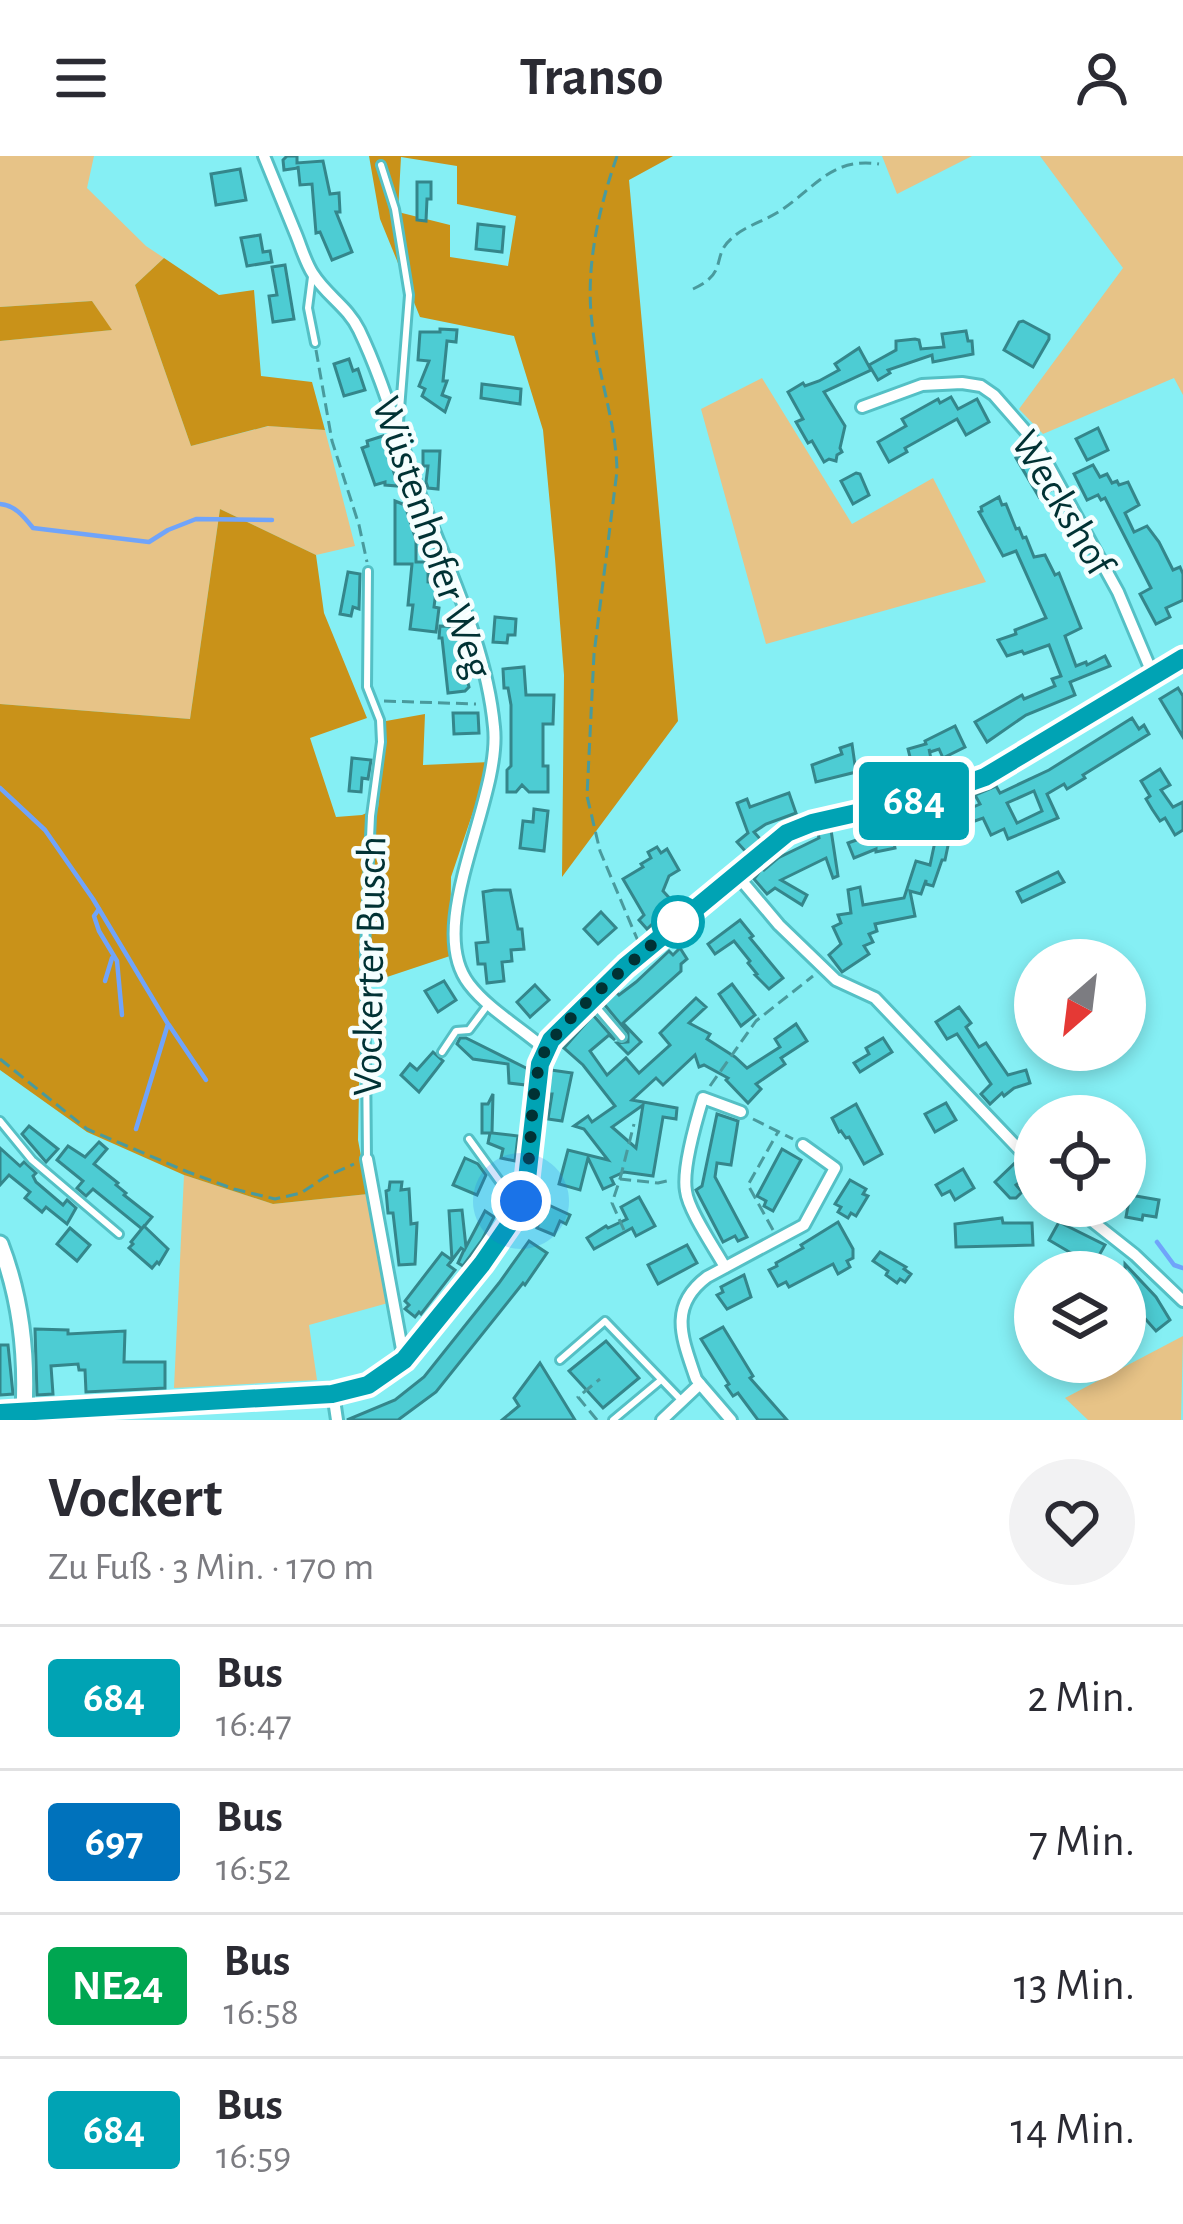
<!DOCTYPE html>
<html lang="de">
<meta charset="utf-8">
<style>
:root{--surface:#fff;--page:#f2f2f3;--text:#2b2b33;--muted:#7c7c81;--line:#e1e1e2}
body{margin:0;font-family:"Alegreya Sans",sans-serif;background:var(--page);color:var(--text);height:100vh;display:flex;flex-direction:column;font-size:45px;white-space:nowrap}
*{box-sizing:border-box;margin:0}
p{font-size:39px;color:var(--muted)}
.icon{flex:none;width:66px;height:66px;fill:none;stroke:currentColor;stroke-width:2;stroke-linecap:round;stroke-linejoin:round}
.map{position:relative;height:1264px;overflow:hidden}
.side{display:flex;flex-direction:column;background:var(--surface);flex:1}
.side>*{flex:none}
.badge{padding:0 24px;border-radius:9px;font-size:42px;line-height:78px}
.needle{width:78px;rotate:208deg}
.controls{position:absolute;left:1014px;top:783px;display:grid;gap:24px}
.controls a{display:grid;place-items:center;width:132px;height:132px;border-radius:50%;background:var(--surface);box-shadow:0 6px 18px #0003;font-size:60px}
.you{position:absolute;width:60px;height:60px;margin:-30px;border:9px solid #fff;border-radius:50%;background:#1a73e8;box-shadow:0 0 0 18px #1a73e833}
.map>.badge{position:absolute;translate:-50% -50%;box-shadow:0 0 0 6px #fff}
.round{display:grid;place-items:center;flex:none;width:126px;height:126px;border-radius:63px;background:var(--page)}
.head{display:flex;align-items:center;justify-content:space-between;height:204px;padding:0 48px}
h1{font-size:57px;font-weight:600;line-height:90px}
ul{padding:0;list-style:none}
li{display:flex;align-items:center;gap:36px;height:144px;padding:0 48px;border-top:3px solid var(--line)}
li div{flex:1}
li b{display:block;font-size:45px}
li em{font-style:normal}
li .badge{min-width:132px;font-weight:700;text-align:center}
header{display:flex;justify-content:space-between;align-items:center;height:156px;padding:0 48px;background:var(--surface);font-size:54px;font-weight:600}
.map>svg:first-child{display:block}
.green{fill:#e7c387}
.forest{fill:#c99219;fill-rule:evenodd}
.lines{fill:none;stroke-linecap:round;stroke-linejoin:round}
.stream{stroke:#70a4fa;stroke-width:4.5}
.building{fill:#4dccd3;stroke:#34868b;stroke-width:3;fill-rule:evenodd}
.service-casing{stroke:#54c0c5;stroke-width:12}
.minor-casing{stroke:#54c0c5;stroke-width:16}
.tertiary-casing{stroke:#54c0c5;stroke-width:20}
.secondary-casing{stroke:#54c0c5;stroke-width:21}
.path{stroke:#499a9d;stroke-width:3;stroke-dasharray:12 6;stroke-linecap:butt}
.service{stroke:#fff;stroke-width:6}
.minor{stroke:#fff;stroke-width:10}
.tertiary{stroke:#fff;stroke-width:14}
.secondary{stroke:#fff;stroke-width:15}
.line-casing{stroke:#fff;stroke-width:27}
.line{stroke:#00a3b4;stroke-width:18}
.walk{stroke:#003234;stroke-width:12;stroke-dasharray:0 21.6}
.stop-dot{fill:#fff;stroke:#00a3b4;stroke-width:6}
.labels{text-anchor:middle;stroke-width:9;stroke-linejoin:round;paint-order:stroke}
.street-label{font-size:42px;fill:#003234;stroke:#f5fefe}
</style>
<header><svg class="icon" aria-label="menu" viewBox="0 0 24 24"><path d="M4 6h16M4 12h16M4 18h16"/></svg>Transo<svg class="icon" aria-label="person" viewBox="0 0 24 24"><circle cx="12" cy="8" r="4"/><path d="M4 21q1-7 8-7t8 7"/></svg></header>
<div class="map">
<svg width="1183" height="1264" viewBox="0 0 1183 1264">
<rect width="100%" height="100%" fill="#85eff4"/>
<!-- green -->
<g class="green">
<path d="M0,0h94l-7,32 59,58 18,12 -29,27 56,161 78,-20 56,4 30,116 -39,9 -96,-46 -30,210 -190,-15v-363l111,-11 -19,-29 -92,6z"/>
<path d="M882,0h90l-75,38z"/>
<path d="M1040,0h143v239l-9,-17 -131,56 -24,-25 104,-141z"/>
<path d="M762,222l90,146 81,-46 53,104 -220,62 -65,-235z"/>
<path d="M184,1019l89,29 95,-10 20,109 -79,22 8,55 -143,8z"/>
<path d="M1183,1180l-2,84h-93l-23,-22z"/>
</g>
<!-- forest -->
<g class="forest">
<path d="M369,0h304l-44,24 49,541 -116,156 2,-202 -9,-116 -12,-129 -29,-94 -94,-19 -40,-98zM401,1l56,9v38l59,12 -8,50 -58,-9v-32l-52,-13z"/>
<path d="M164,102l55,37 35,-5 7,86 51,6 13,48 -57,-4 -77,20 -56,-161z"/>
<path d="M92,145l20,29 -112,11v-34z"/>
<path d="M220,353l96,46 8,58 43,105 -57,20 26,79 26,-2 16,-7 8,-87 39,-7 -2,51 67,-3 -39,115 -1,79 -81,27 -8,7 -3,150 10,54 -95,10 -89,-29 -97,-43 -87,-62v-366l190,15z"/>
</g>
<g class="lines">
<!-- stream -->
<g class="stream">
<path d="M0,348c15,1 24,13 33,24l116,14 19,-12 28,-11 76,1"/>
<path d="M0,632l45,42 48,69 75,125 -32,105"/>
<path d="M99,753l-5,7 5,15 18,30 5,54"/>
<path d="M105,825l7,-23"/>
<path d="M169,869l37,55"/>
<path d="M1157,1086l17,23 9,3"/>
</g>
</g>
<!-- building -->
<g class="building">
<path d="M287,0h10v7l26,-2 7,33 9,-1 1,19h-4l16,40 -20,8 -12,-28 -4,1 -4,-49 -12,1 -2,-19v2l-14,2 -1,-10z"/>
<path d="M240,13l6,31 -30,5 -5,-31z"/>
<path d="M417,26h14v17h-4l-1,22 -9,-1z"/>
<path d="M478,68l26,3 -2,25 -26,-3z"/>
<path d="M260,79l3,17 7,-1 2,11 -25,4 -6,-28z"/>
<path d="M285,109l9,54 -21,3 -4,-26 8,-1 -5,-28z"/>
<path d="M1023,165l26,14v4l-16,28 -29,-17 15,-28z"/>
<path d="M440,173l17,1 -1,12 -9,-1 -4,40h4l-5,14 8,3 -5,14 -23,-16 3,-7 -6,-3 10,-25 -11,-1 2,-28h20z"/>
<path d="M966,175l2,10h4l1,13 -40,8 -1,-7 -44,15 2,3 -12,7 -9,-15 27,-15v-9l19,-2 4,1 2,9 23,-2 -2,-13z"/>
<path d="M859,192l12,22 -47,22 21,34 -5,22 2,4 -5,3 -1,6 -7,-2 -5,3 -12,-21 -4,2 -12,-21 7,-3 -15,-27 15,-9 2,3 14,-5 20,-11 -4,-6z"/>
<path d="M349,203l4,12 5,-2 7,21 -21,6 -10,-32z"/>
<path d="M482,228l39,5 -1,15 -39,-6z"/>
<path d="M951,241l7,12 19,-10 12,23 -23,13 -9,-16 -52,29 2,4 -18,10 -11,-20 28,-16 -4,-7 36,-20 2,4z"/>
<path d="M1098,272l10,22 -21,10 -11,-21z"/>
<path d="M383,280l15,50 -13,-1v-3l-10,3 -13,-37 6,-2 -1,-5z"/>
<path d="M423,295h17l-2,38 -10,-1 -2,-6 2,-16h-5z"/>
<path d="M1026,296l7,11 2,-1 16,28 -12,7 -23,-39z"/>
<path d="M1093,309l7,12 7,-3 5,9 5,-2 2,4 9,-3 11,23 -14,8 9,19 13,-6 12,16 14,28 7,-3 3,7v26l-17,8 4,9 -14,7 -16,-30 11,-6 -46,-90 -4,2 -3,-5 -11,5 -13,-26z"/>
<path d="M856,317l4,1 9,21 -16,9 -12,-23z"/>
<path d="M999,341l3,8 4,-1 10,25 3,-1 4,10 3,-1 8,20 11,-2 10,20 4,-2 22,55 -16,8 11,30 10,-4 1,3 18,-9 5,10 -40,16 5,13 -49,20 -39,27 -12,-20 47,-27 2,4 31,-13 -3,-7 9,-3 -12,-31 -25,9 -2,-3 -15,5 -9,-16 18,-6 -1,-4 31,-12 -30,-67 -13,5 -24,-44 3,-1 -1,-4z"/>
<path d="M395,345l10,4 11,35v22h12v20l9,1 -3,24 5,1 -3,24 -26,-3 3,-24h-5l4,-41h-17z"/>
<path d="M348,416l12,2 -1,35 -6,-2 -2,9 -11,-2z"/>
<path d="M495,461l21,2 -1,16h-7l-1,8 -14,-1z"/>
<path d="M440,470l21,1 4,28 -3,4 7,28 -4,4 -17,2 -6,-55h-3z"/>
<path d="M524,511l2,28h28l-1,29h-10v42h5v26h-19l-7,-7 -6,7h-9v-22l4,-4v-61l-3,-17h-4l-1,-19z"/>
<path d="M1178,532l5,8v41l-23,-38z"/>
<path d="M453,557h25l1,20 -25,1z"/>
<path d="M1132,562l7,11 5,-4 5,9 -66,41 2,3 -18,11 -3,-5 -17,10 11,24 -50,21 -4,-10 -13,6 -8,-17 -14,5 -5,-12 16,-7 -5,-9 21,-9 4,7 49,-23zM1034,635l8,20 -25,12 -10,-20z"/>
<path d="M955,570l10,21 -22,11 -4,-9 -9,3 -1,-3 3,15 -19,5 -5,-20 18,-5 -1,-3z"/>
<path d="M852,588l4,28 -40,10 -4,-17 30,-11 -2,-6z"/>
<path d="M352,602l19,2 -3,19 -6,-1 -1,14 -12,-1z"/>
<path d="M1160,613l10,16 -9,5 12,17 10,-5v28l-8,5 -10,-17 -5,3 -8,-12 -6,-10 4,-3 -9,-15z"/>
<path d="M789,637l7,20 -30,11 -12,8 7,8 -15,12 -9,-10 11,-9 -11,-30 10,-4 3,8z"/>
<path d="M943,650l7,30 -5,24h-3l-9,26 -7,-2v-4l-5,14 -11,-3 5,25 -40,8 2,7 -8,3 4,8 -9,4 5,8 -27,18 -13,-17 12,-11 -8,-17 8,-4 -3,-8 13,-2 -3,-23 12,-3 3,18 41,-7 12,-37 14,4 7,-33 -8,2 -5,-18 18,-4z"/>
<path d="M534,653l14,2 -4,40 -24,-3 3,-27 10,1z"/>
<path d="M905,667l3,12 -15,3 2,10 -19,4v-3l-22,9 -6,-15 37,-13 -1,-3z"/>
<path d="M831,674l7,46 -5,2 -7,-20 -45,22 26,15 -5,10 -27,-17 -8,6 -13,-15 8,-11 2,2 14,-12 41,-20 -1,-5z"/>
<path d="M657,691l4,6 6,-4 12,21 -10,6 -6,15 11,12 -27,26 -8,-9 5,-5 -21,-36 20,-12 -2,-3 10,-6 -3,-6z"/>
<path d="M1058,716l6,10 -42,20 -5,-10z"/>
<path d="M494,734h16l8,39h4l2,20 -13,1 1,11 -10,1 2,19 -17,2 -2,-19h-7l-2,-21 12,-1 -5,-50z"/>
<path d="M601,756l15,16 -18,16 -14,-15z"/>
<path d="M740,764l13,16 -3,2 33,40 -14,11 -14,-14 2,-1 -9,-11 2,-2 -16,-20 -19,13 -7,-10z"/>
<path d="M680,792l7,11 -6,5v7l-58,52 18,19 -13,12 -11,-11 11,-1v-9l-24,-29 12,-12 3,3 17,-13 33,-31 4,4z"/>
<path d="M444,825l12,19 -18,12 -13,-21z"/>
<path d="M732,828l23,31 -14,11 -22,-32z"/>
<path d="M535,829l14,15 -19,17 -13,-15z"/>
<path d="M696,842l10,9 -17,16 21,11 -3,5 28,18 12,11 33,-21 -5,-8 21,-15 11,17 -26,17 4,6 -29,20 5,5 -13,14 -22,-23 2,-2 -24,-13 -5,2 -4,-12 -32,30 -7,-7 -24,22 45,8 -1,11 -13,-2 -10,59 -29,-4 -13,6 3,6 -11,5 -15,-31 -8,32 -21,-6 9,-34 40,10 -24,-31 -10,-3 14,-10 4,6 23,-16 -32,-41 -19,-17 29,-33 22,25 -6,-5 -19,16 17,24 19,-17 13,15 31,-28 -10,-12zM643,949l-4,25 -3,18 -24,-21z"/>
<path d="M959,851l12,16 -5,4 13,20 7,-4 22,32 18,-5 4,13 -16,5 -10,8 -2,-3 -12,11 -9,-10 10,-10 -34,-50 -10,5 -11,-17z"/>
<path d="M460,882h6l62,31 -2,16 -17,-2 -1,-19 -35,-5 -16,-15z"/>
<path d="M883,882l9,14 -32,20 -6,-9 15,-9 -3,-6z"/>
<path d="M433,896l10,9 -24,31 -18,-17 9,-11 7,6z"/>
<path d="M551,914l21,3 -10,48 -14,-2 4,-25h-4z"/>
<path d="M493,938l-1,39 26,3 -3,25 -14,-3 2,-9 -15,-6 2,-10h-8v-29h6z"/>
<path d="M946,947l10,17 -21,12 -10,-18z"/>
<path d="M856,948l26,50 -18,10 -15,-27 -3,1 -5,-7 -2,1 -7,-14z"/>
<path d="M717,958l21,7 -7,44 -14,-2 -2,14 32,60 -9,4 -3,-5 -12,6 -27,-52 6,-4z"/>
<path d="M29,970l29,23 -12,13 -24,-28z"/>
<path d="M99,986l8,7 -13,15 24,19 -2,2 10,8 -2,2 28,22 -10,12 -49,-40 -7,7 -9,-8 6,-7 -26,-21 11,-14 17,11z"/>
<path d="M0,992l20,18 4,-4 12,11 -3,3 3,6 27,23 4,-5 9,8 -9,16 -21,-17 -4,5 -17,-14 5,-6 -21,-17 -9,10z"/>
<path d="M782,993l19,11 -28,51 -9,-5 2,-5 -9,-5z"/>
<path d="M465,1002l13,6 8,11 -9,20 -24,-10z"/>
<path d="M1016,1006l12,13 -12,10 6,7 -6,6h-6l-15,-16z"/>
<path d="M963,1013l11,19 -19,12 -5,-9 -8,4 -6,-10z"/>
<path d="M850,1024l16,9 -3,5 5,2 -12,20 -5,-3 -3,5 -10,-6 3,-5 -6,-3z"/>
<path d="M390,1026h12l-1,8 8,-1 2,35 6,-1 -2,41 -16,1 -6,-52h-5l-2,-22 3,-1z"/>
<path d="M1130,1039l29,5 -3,17 -13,-2 -1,5 -16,-3z"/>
<path d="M639,1041l16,29 -19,10 -4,-8 -38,21 -7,-11 19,-12 2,2 19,-9 -6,-12z"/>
<path d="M540,1045l30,14 -4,9 -6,-3 -6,14 -17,-7 6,-15 -7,-3z"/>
<path d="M462,1054l4,37 19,-36 9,6 -12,23 -19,26 -5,-3 6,-13 -3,-2 -9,12 -3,-49z"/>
<path d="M1002,1062l1,5h29l1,22 -77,2 -1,-23z"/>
<path d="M838,1066l15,27v9l-6,3 3,6 -12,7 -5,-10 -44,23 -3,-5 -8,4 -9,-16 8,-4 -1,-3 27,-15 -2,-3z"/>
<path d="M1059,1066l46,23 -12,21 -44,-26z"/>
<path d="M144,1070l24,23 -9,15 -2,-2 -5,6 -23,-20 4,-4 -2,-2z"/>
<path d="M70,1072l20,17 -13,16 -20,-17z"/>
<path d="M529,1085l18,12 -22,32 -2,-2 -87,109 -38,28h-51l48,-20 29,-23 75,-94z"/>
<path d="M687,1089l10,18 -39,21 -10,-19z"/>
<path d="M880,1096l26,15 -2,2 7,5 -6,8 -5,-3 -3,4 -11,-8 2,-4 -15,-10z"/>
<path d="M442,1097l10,7 -4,5 7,5 -34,44 -2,-2 -4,5 -10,-8 4,-4 -4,-4z"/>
<path d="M1125,1108l31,33 14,23 -14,11 -31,-35z"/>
<path d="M744,1119l7,22 -24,12 -10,-14 6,-3 -2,-5z"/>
<path d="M723,1171l30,49 -3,2 37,42h-29l-20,-27 -5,3 -7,-10 3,-2 -28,-45z"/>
<path d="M35,1173l33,1v4l57,-3 -1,31h41v26l-79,4 -1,-22h-6l-1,-6 -27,2 2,28 -16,1z"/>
<path d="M606,1185l33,37 -36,30 -34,-37z"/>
<path d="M0,1189h8l5,49 -13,1z"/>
<path d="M540,1207l35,57h-73l17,-14 -5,-8z"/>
</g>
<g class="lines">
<defs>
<g id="service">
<path d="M381,9l14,44 14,86 -10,127"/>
<path d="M312,121l-4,31 7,35"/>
<path d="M593,847l29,34"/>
<path d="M442,896l14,-21 13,-1 18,-24"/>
<path d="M0,965l32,39 87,74"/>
<path d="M469,983l47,65"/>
<path d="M367,1003l-2,-211 6,-132 10,-74 -1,-22 -13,-33 1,-116"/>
<path d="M560,1204l45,-39 77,80"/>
<path d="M613,1264l48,-40"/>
</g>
<g id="minor">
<path d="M264,0c10,25 21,51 31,76 6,14 10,30 18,42 13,21 35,33 46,56 24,50 38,103 57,154 29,80 70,158 78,243 8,72 -71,198 -25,257 19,25 52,44 76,65"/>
<path d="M862,251l60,-22 40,-2 19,3 13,9 42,48 82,149 35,83"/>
<path d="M736,718l43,51 57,55 39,18 160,168"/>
<path d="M367,1003l37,201"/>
<path d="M1073,1050l62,49 48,46"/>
<path d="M725,1111c-10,-18 -37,-57 -39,-76 -4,-22 10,-70 17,-93l38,14"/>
<path d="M700,1228l-4,-5c-13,-39 -29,-72 11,-102l97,-52 31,-57 -32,-23"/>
<path d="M333,1237l4,27"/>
<path d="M662,1264l38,-36 31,36"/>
</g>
<path id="tertiary" d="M24,1254l309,-17 35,-8 36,-25 78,-96 31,-45 14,-40 13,-115 11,-24 76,-74 160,-133 24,-10 120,-26 54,-20 198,-119"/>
<path id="secondary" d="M0,1088c21,54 27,109 24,166l-24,3"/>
</defs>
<!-- service casing -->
<use href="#service" class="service-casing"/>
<!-- minor casing -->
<use href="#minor" class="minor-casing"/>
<!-- tertiary casing -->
<use href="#tertiary" class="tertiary-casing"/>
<!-- secondary casing -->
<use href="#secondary" class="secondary-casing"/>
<!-- path -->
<g class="path">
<path d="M617,0c-18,52 -32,111 -25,167 5,49 24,98 25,148l-23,183 -7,142 13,55 38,90"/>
<path d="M693,133c36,-16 18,-33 38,-50 13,-13 34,-18 49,-28 36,-24 52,-54 99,-47"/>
<path d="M316,194l16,91 27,84 8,37"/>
<path d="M384,545l92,3"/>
<path d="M0,903l87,70 101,43 46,17 41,10 26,-6 24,-16 29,-13"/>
<path d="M710,930l46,-65 57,-45"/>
<path d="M753,963l40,20"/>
<path d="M620,1023l14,-55"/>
<path d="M624,1074l-12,-27 8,-24 38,4 13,-3"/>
<path d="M773,1074l-25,-45 30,-53"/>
<path d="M597,1264l-19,-23 22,-18"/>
</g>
<!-- service -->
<use href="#service" class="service"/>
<!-- minor -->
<use href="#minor" class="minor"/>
<!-- tertiary -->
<use href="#tertiary" class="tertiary"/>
<!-- secondary -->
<use href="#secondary" class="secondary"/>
</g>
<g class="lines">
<defs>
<path id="line" d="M0,1257l332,-19 36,-9 36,-25 78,-96 31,-45 14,-40 13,-115 11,-24 75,-74 161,-133 25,-10 119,-27 54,-19 198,-119"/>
</defs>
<!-- line casing -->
<use href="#line" class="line-casing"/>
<!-- line -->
<use href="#line" class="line"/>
<!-- walk -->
<path class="walk" d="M521,1045c14,-46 6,-95 20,-141 10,-36 110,-113 137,-138"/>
</g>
<!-- markers -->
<circle class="stop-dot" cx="678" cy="766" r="24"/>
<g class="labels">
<!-- street labels -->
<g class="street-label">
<text transform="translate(1064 346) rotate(59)" y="15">Weckshof</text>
<text transform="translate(434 381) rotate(71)" y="15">Wüstenhofer Weg</text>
<text transform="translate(368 810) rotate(-89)" y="15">Vockerter Busch</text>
</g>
</g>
</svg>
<div class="controls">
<a><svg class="needle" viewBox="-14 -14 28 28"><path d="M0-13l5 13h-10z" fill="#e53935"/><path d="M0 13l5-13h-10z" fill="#7c7c81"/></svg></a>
<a><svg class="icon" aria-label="locate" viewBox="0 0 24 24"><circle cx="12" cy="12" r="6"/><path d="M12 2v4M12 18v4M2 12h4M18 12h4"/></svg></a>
<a><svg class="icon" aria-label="layers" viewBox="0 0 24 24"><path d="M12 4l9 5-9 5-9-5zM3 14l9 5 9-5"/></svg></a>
</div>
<div class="you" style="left:521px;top:1045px"></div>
<b class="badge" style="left:914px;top:645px;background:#00a3b4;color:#fff">684</b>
</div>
<section class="side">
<div class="head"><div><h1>Vockert</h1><p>Zu Fuß · 3 Min. · 170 m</p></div><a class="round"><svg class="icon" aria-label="heart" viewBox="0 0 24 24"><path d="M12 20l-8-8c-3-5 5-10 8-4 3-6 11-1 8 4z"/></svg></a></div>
<ul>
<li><span class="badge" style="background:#00a3b4;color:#fff">684</span><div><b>Bus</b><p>16:47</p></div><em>2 Min.</em></li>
<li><span class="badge" style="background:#0072bc;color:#fff">697</span><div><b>Bus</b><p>16:52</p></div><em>7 Min.</em></li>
<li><span class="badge" style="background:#00a651;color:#fff">NE24</span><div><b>Bus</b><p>16:58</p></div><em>13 Min.</em></li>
<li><span class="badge" style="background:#00a3b4;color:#fff">684</span><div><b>Bus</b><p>16:59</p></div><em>14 Min.</em></li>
</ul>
</section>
